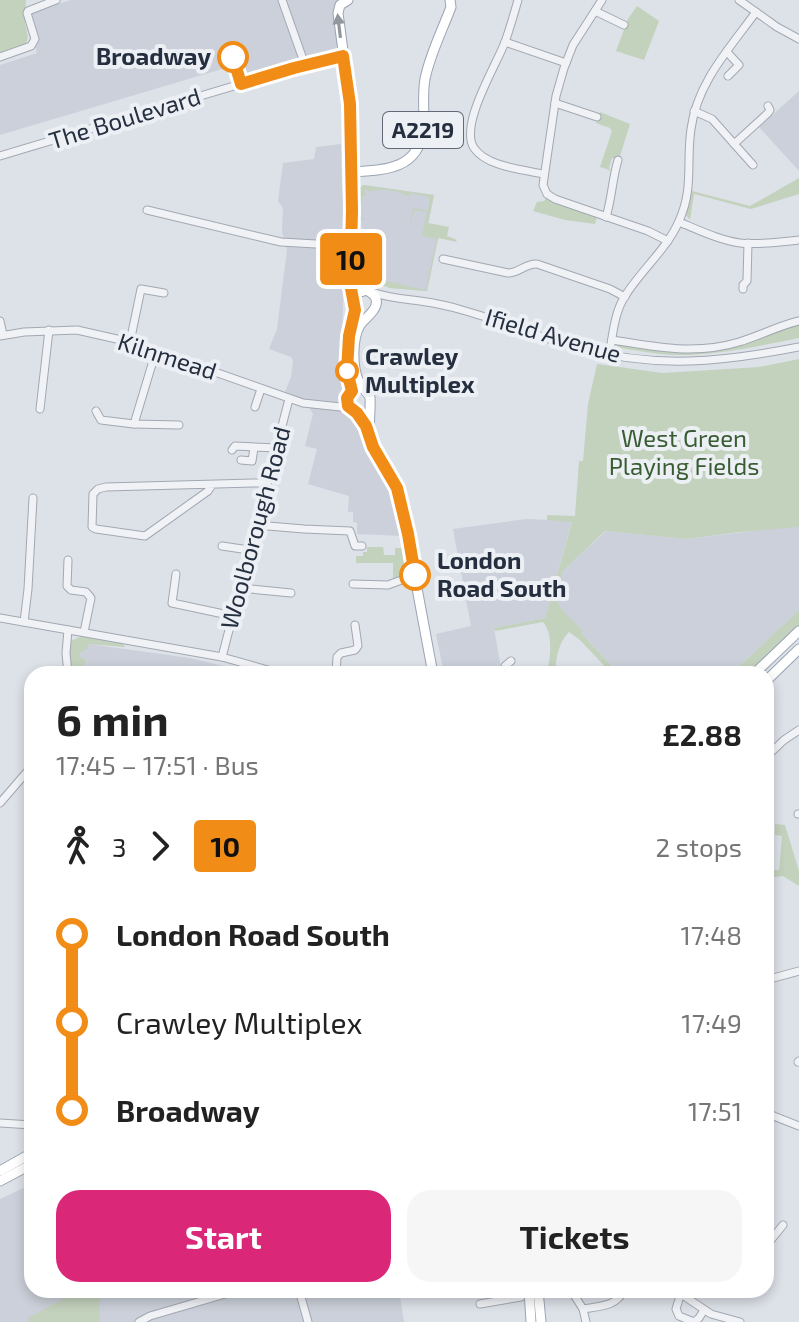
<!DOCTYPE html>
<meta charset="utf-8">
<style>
:root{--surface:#fff;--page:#f6f6f6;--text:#222;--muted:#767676;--accent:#db2777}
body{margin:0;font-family:"Exo 2",sans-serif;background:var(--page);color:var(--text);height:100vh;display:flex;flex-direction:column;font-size:30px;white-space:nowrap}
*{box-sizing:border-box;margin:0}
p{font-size:26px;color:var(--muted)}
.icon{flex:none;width:44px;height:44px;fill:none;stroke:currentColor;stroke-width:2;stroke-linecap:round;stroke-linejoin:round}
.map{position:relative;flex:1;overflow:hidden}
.panel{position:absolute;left:24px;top:666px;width:750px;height:632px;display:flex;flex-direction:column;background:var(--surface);border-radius:24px;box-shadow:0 4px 12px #0003}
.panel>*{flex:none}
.badge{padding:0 16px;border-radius:6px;font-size:28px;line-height:52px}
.map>.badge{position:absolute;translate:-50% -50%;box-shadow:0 0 0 4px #fff}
.legs{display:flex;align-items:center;gap:12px;height:88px;padding:0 32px;font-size:26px}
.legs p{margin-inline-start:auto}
.headline{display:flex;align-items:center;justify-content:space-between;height:136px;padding:0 32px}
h1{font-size:44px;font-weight:700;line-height:60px}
.primary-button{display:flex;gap:16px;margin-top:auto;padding:16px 32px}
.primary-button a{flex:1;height:92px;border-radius:24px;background:var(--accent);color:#fff;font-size:32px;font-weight:700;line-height:92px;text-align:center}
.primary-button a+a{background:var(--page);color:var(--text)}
ul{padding:0 32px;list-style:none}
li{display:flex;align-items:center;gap:28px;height:88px;font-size:30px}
li i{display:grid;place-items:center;width:12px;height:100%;margin:0 10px;background:currentColor}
li i::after{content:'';width:20px;height:20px;margin:-10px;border:6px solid;border-radius:50%;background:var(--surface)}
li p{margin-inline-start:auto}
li:first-child i{background:linear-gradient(#0000 50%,currentColor 0)}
li:last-child i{background:linear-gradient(currentColor 50%,#0000 0)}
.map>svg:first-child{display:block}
.built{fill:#cbd0da}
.green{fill:#c3d2bd}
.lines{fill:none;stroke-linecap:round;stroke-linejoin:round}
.minor-casing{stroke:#a2a8b2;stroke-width:9}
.major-casing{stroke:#9ba5b4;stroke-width:11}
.minor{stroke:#f0f2f6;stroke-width:7}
.major{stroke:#fff;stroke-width:9}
.oneway{fill:#92979f}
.line-1-casing{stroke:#fff;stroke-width:18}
.line-1{stroke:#f18d16;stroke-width:12}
.stop-1-dot{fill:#fff;stroke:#f18d16;stroke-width:4}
.labels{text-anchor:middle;stroke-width:8;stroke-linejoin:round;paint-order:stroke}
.shield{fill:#ecf0f5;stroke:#616976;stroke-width:2}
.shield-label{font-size:22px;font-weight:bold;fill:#252f3f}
.stop-label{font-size:24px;font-weight:bold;fill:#252f3f;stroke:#ecf0f5;text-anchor:start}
.street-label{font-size:24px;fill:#252f3f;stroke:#ecf0f5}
.park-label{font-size:24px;fill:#3a5c32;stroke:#ecf0f5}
</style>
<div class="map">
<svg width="799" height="1322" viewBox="0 0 799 1322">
<rect width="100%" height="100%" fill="#dde1e8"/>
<!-- built -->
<g class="built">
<path d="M71,0h276l-7,5v39l-11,10 -31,7 -53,16 -6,-13 -239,71v-70l37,-12 -10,-40z"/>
<path d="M799,91v80l-40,-44z"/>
<path d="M341,144l1,44 4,29 -4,119 1,49 -5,22 15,13 40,68 9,48 -45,-2v-11l-4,-1v-10h-5l1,-16 -41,-12 9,-35 -12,-3 8,-32 -6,-10 -24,-7 8,-20 2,-16 -2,-4 -22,-8 8,-20 10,-79 -5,-18 1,-24 -5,-7 5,-38 31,-4 2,-12z"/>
<path d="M363,185l71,10 -8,40 12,3 -11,53 -37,-3 -16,-6 -9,-7 -4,-55 -2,-2v-29z"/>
<path d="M526,519l46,2 -27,97 -51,10 8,46h-58l-8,-40 35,-8 -18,-97z"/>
<path d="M783,527h16v83l-68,64h-112l-61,-66 -4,-11 8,-25 44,-41 81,8z"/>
<path d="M81,643l109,15 37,9 -1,7h-151z"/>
<path d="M32,1184v106h367l5,32h-404v-123z"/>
</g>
<!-- green -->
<g class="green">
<path d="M0,0h26c0,7 -2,14 -1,21 1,12 6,15 -1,26l-24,6z"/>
<path d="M637,6l22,15 -15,39 -28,-9 12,-32z"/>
<path d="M600,112l30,12 -11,35 -7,-1 -3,10 3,3 -12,-4 12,-36 -2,-3 -14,-5z"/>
<path d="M799,178v16l-48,15 -57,-15 -4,26 -4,-5 6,-24 58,15z"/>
<path d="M363,185l71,10 -6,28 21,4 -2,9 8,3 2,3 -19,-4 -11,53 -37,-3 -16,-6 1,-3 26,5v1l25,5 10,-51 -14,-3 5,-24 -13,-2 -5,18 4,-20 15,3 2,-14 -20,-4 -1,4c-9,-6 -29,-10 -39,-5l-3,-3 -3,3 3,3 -4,1 -3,15 1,7 4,1 -3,1 -3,-2v-29z"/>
<path d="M547,196l50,20 -2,8 -30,-4 -32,-9 4,-9 7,-1z"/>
<path d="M799,324v14c-41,8 -84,18 -126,17 -20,-1 -39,-5 -58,-8l2,-5 56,10 66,-6z"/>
<path d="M799,359v168l-60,5 -52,7 -82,-8 -43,41 -5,29 5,9 21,21 -2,2 38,41h-7l-32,-34 -11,-8c-11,11 -13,26 -14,42h-8c3,-16 7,-39 -4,-52l-48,9 -1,-3 51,-10 27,-96 -25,-2v-5l28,1 4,-55h4l5,-57 9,-40 66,9 96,-6z"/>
<path d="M367,547h16l1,8h11v-7h7l3,14 -2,12 -10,6v-17h-37v-7h7v-4h4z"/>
<path d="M799,610v20l-47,44h-21z"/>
<path d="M82,636l40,7 3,4 -38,-3 1,4 -8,5v4l5,2v5l-4,3v7h-10l-2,-23 2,-10z"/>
<path d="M775,824l10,1 14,46v15l-16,-10 -9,1v-7h5l3,-34 -7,-1z"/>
<path d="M99,1290l1,32h-71l-1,-4 46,-25 6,-3z"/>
</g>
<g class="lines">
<defs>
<g id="minor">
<path d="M282,0l23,65"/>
<path d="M518,0c-4,14 -8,28 -13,42 -9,24 -46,83 -31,106 13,19 48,21 69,26"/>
<path d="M602,0l-29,45 -9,23 -8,28 -13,89 4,9 8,5 93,32 20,10"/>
<path d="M739,0l38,27 22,12"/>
<path d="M595,11l29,14"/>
<path d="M505,42l61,21"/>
<path d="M727,52l12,13 -11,11"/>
<path d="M0,57l31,-11 4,-7 -8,-26 1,-2 28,-11"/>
<path d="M555,103l42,14"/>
<path d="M694,111l18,8 41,46"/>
<path d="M734,144l34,-31 2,-3 -2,-4"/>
<path d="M0,156l294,-88 49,-12"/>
<path d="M147,210l134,32 70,4"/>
<path d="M606,217c6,-19 6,-37 12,-57"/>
<path d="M679,222c20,8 40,18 61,21 20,2 40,-1 59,-3"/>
<path d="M443,259l65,14c11,0 18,-10 29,-9l73,25 15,8"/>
<path d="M743,289v-4l4,-4 1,-38"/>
<path d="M372,292c16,6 32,7 48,9 14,2 29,5 42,9 40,11 78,28 117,38 78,21 143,14 220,-1"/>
<path d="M0,321l3,14"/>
<path d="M0,336l24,-4 53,-2 53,12 173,61 47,5"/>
<path d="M612,340c42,7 85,15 127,2 20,-6 39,-16 60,-21"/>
<path d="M130,342l11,-53 23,4"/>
<path d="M609,355c4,-20 5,-42 16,-59 17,-27 42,-47 54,-75 15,-33 7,-59 12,-92 6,-46 38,-80 65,-117"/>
<path d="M255,407l6,-18"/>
<path d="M40,409l9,-79"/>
<path d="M96,411l5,9 33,4 45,1"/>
<path d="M134,424l22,-73"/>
<path d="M232,450l3,-4 42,2"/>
<path d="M241,460l11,1 2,-13"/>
<path d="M212,485l-4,6 -63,45 -49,-7 -4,-2 1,-33 5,-5 8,-2 147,-4h14"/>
<path d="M256,525l48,4 46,2 5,15h7"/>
<path d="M222,546l27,4"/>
<path d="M68,560l-1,26 4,4 15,2 5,6 -7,34"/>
<path d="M176,574l-4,29 61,13"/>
<path d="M353,584l35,1 27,-10"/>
<path d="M240,588l51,5"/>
<path d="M0,618l222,39 60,17"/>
<path d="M24,622l4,-33 5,-91"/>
<path d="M68,630l-2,23 2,21"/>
<path d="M222,657l67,-258"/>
<path d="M336,674l1,-17 4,-4 14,-3 3,-4 -3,-21"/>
<path d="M506,674l-1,-8 6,-5"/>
<path d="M766,757l18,-17 15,-10"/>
<path d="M0,803l32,-37"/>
<path d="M798,814h1"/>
<path d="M766,980l33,-9"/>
<path d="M798,1062l1,-1"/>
<path d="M766,1113l33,13"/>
<path d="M0,1123l32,2"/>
<path d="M766,1131l6,-16"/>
<path d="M766,1246l17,-21"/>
<path d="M299,1290l9,32"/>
<path d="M571,1290l12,19 3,13"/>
<path d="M480,1304l41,-7 5,-7"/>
<path d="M583,1309c17,-3 33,-2 41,-19"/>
<path d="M704,1310l-5,8 -5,4 -15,-6 -3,-7 4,-13h4l27,18 29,8"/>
<path d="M139,1322l11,-6 89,-26"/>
</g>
<g id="major">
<path d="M348,0l-8,5 -2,8 12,91 2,107 -2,72 5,27 -6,26 -2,35 5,20"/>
<path d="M351,172c33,-2 68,-2 72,-43 2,-17 -1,-34 2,-50 5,-25 17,-48 26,-72l-1,-7"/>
<path d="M353,298l4,-5 10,-3c6,4 11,7 9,15 -2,8 -11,13 -16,20 -8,14 -8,42 -1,57 3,6 8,10 11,15 1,16 -3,31 2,47 7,19 22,33 28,53l33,177"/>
<path d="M352,391c-9,13 -5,14 5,22 5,4 8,12 11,17"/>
<path d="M754,674l45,-43"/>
<path d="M766,681l33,-32"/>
<path d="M0,1171l32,-18"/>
<path d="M0,1181l32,-17"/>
<path d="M529,1290l2,32"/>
<path d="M538,1290l3,32"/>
</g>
</defs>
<!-- minor casing -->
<use href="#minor" class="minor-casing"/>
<!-- major casing -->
<use href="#major" class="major-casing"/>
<!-- minor -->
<use href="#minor" class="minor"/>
<!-- major -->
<use href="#major" class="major"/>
</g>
<!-- one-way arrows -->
<defs><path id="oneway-solid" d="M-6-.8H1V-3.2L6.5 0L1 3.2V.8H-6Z" transform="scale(2)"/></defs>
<use class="oneway" href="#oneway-solid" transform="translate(339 26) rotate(-97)"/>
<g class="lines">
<defs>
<path id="line-1" d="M233,57l8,27 53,-16 49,-12 7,48 2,107 -2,72 5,27 -6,26 -2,35 5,20 -5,7 1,8 9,7 9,13 7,21 24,41 11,46 7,41"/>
</defs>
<!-- line-1 casing -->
<use href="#line-1" class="line-1-casing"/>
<!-- line-1 -->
<use href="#line-1" class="line-1"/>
</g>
<!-- markers -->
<g class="stop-1-dot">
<circle cx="233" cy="57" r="14"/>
<circle cx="347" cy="371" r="10"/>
<circle cx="415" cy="575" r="14"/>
</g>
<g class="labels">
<!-- shield labels -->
<rect class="shield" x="383" y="112" width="80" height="36" rx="6"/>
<g class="shield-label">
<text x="423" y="138">A2219</text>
</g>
<!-- stop labels -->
<g class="stop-label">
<text x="211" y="65" text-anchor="end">Broadway</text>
<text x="365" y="365">Crawley<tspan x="365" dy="28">Multiplex</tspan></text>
<text x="437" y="569">London<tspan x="437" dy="28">Road South</tspan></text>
</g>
<!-- street labels -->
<g class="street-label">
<text transform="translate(125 119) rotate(-17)" y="8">The Boulevard</text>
<text transform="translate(553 336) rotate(16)" y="8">Ifield Avenue</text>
<text transform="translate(167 357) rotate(18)" y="8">Kilnmead</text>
<text transform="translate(256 528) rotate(-75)" y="8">Woolborough Road</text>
</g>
<!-- park labels -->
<g class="park-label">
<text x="684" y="447">West Green<tspan x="684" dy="28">Playing Fields</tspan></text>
</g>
</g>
</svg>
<b class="badge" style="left:351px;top:259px;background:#f18d16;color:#111">10</b>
<section class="panel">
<div class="headline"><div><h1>6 min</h1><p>17:45 – 17:51 · Bus</p></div><b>£2.88</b></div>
<div class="legs"><svg class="icon" aria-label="walk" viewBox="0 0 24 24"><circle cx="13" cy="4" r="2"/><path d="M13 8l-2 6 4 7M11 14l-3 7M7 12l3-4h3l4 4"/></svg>3<svg class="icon" aria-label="forward" viewBox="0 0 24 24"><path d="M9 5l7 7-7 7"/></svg><b class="badge" style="background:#f18d16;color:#111">10</b><p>2 stops</p></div>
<ul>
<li><i style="color:#f18d16"></i><b>London Road South</b><p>17:48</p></li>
<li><i style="color:#f18d16"></i><span>Crawley Multiplex</span><p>17:49</p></li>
<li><i style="color:#f18d16"></i><b>Broadway</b><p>17:51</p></li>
</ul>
<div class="primary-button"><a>Start</a><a>Tickets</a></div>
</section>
</div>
